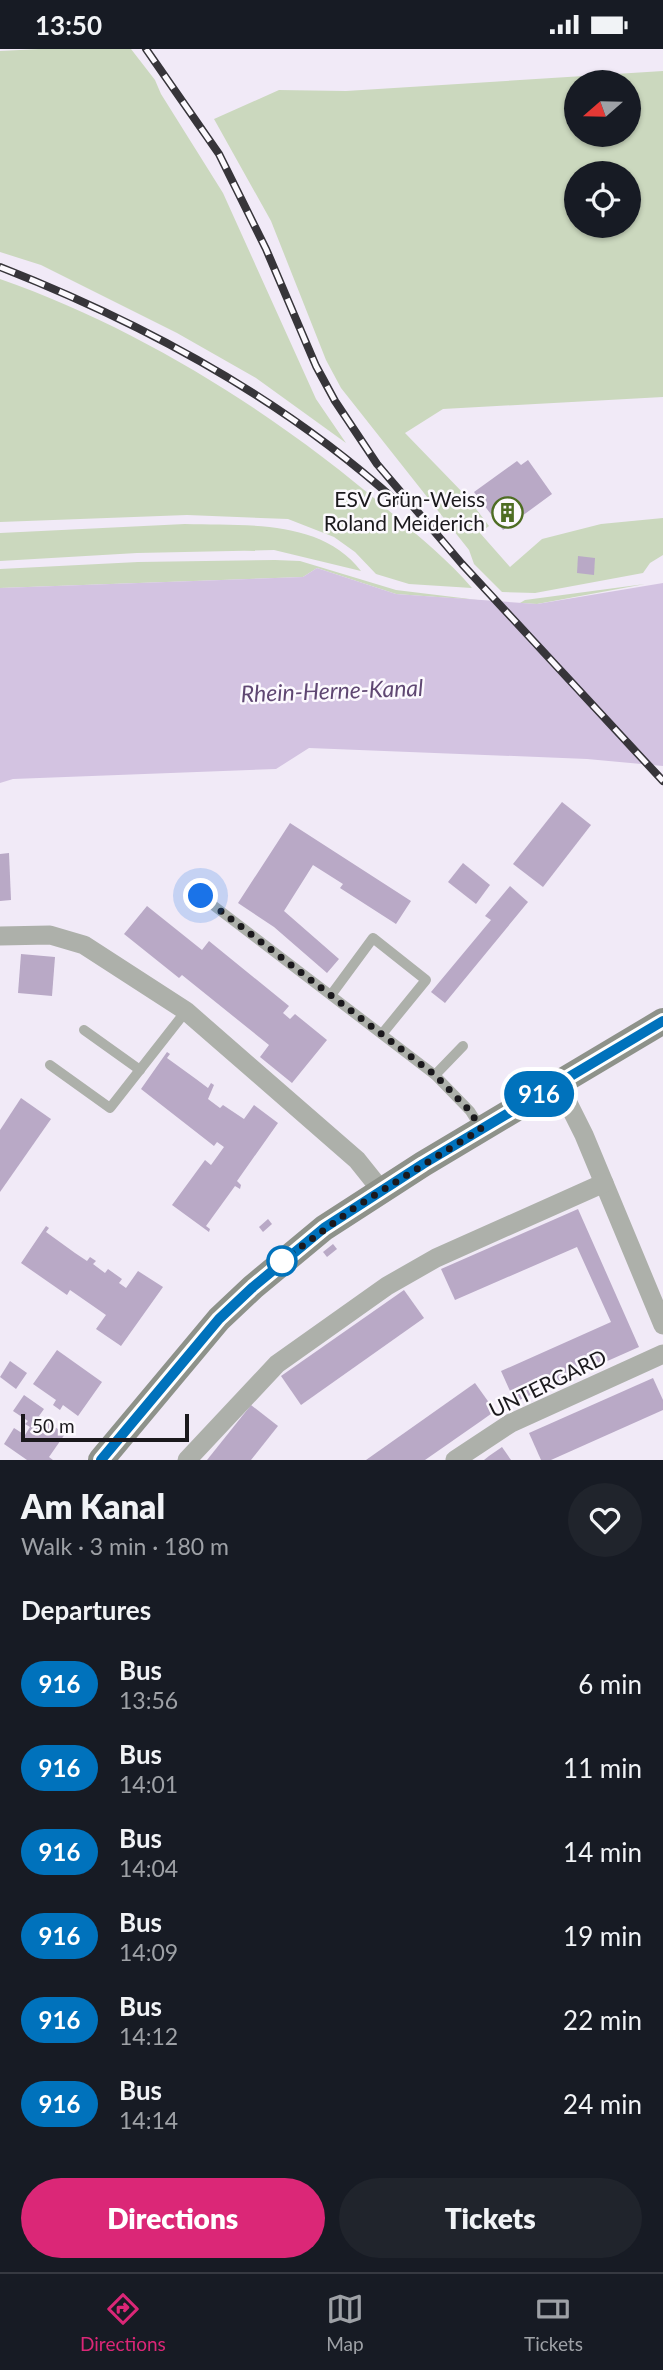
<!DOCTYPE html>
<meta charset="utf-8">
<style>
:root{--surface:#171b24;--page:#20242c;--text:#f1f3f6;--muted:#9ea1a6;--line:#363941;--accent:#db2777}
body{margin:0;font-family:Lato,sans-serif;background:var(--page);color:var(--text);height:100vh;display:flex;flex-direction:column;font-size:26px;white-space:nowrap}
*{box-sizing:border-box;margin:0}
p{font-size:23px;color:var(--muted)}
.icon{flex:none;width:38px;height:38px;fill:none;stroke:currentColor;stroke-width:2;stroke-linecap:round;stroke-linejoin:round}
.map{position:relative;height:1411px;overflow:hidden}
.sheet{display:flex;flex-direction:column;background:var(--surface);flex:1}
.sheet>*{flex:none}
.badge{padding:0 14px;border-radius:23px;font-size:24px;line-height:46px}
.needle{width:46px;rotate:250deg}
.controls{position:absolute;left:564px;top:21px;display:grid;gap:14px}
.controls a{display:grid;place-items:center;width:77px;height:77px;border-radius:50%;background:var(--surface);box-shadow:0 2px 5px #0004;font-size:35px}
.scale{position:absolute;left:21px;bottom:18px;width:168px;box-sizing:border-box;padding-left:7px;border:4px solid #1b191d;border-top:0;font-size:19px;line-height:24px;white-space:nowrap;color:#1b191d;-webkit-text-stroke:5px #fcf9fe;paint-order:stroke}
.you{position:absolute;width:35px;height:35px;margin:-18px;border:5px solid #fff;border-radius:50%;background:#1a73e8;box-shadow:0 0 0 10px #1a73e833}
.map>.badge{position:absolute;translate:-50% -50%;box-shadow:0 0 0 4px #fff}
h2{padding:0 21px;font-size:26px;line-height:63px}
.round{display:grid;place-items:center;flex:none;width:74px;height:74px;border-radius:37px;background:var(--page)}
.summary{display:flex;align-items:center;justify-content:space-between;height:119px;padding:0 21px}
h1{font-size:33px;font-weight:800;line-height:52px}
.cta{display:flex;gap:14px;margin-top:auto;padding:14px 21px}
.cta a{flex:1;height:80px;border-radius:42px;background:var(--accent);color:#fff;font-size:28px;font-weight:800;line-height:80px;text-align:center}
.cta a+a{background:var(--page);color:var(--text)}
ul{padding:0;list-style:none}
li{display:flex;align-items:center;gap:21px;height:84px;padding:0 21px}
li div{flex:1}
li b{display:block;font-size:26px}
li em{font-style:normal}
li .badge{min-width:77px;font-weight:700;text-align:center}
.status{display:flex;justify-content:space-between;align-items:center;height:49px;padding:0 35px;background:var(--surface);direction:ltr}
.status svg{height:19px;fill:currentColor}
.tabs{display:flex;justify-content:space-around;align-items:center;height:98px;border-top:2px solid var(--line);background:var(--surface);font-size:19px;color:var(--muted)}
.tabs a{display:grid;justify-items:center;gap:4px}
.tabs .selected{color:var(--accent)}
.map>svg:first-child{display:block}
.green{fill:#cbd8be;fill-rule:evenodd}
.water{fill:#d3c3e1}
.building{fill:#b9a9c6}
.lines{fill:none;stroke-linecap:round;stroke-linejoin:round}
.lane{stroke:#adb0aa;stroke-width:10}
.street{stroke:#adb0aa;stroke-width:19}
.secondary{stroke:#8e928a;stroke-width:26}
.rail-casing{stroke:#37353a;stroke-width:8}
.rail{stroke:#fcf9fe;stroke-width:5;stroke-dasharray:16;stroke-linecap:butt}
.line-casing{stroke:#fff;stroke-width:16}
.line{stroke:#0072bc;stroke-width:10}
.walk{stroke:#1b191d;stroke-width:7;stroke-dasharray:0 12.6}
.stop-dot{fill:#fff;stroke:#0072bc;stroke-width:3.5}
.labels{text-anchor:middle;stroke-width:5;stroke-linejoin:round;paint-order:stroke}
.poi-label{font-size:21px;fill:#1b191d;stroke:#fcf9fe;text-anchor:end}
.street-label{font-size:21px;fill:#1b191d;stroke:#fcf9fe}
.water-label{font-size:23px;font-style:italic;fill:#5f4772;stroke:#fcf9fe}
</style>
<div class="status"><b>13:50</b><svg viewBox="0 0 49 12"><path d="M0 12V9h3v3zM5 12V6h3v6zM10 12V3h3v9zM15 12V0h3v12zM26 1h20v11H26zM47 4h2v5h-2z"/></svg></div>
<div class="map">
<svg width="663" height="1411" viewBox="0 0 663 1411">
<rect width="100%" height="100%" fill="#f1eaf7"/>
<!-- green -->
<g class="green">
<path d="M39,0h92l24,31 6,14 62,99 93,206 30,44 -90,-65 -79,-45 -136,-68 -41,-13v-201z"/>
<path d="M663,22v326l-220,12 -38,24 62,64 22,29 -9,7 30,34 32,-28 59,-15 62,-6v37l-13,8 -7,10 -108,20 -33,-1 -28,-28 -5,-14 -128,-162 -15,-28 -55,-139 -57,-102 65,-29 67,1zM576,33h52v53h-52zM576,124h52v53h-52z"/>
<path d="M0,230c143,50 281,138 395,237 27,23 54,45 77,72l-63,-4 -33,-10 -21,-22 -21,-15 -46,-18 -101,-4 -187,7z"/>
<path d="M185,475c58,2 136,-6 176,47l-87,-21 -137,3 -137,8v-28z"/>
<path d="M275,511l25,1 96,29 82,10 -82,-6 -79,-26 -14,9 -303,11v-19l138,-7z"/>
<path d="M645,535l-108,20 -17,-1 5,-3z"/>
</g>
<!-- water -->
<path class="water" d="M317,519l79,26 141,10 126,-21v183l-76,-7 -278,-11 -33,21 -263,10 -13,4v-195l303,-11z"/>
<!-- building -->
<g class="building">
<path d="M528,411l24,34 -49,36 -29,-38 43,-31 4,4z"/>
<path d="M578,507l17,2 -1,17 -17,-2z"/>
<path d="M562,753l29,23 -48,62 -30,-23z"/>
<path d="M290,774l121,78 -15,23 -56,-36 3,-4 -30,-19 -29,46 55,48 -12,14 -53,-46 -36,-24z"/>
<path d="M9,804l2,47 -11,1v-47z"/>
<path d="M463,814l27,22 -14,19 -28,-22z"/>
<path d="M510,837l18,16 -83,101 -14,-11 60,-72 -6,-4z"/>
<path d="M147,857l55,44 7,-9 80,65 -6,7 7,6 5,-5 32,26 -35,43 -32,-26 9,-12 -87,-70 -3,3 -55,-44z"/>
<path d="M21,905l34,3 -3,39 -34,-3z"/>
<path d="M167,1003l3,2 -3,4 29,21 12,9 3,-5 3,2 -6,14 12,9 3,-3 21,14 10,-14 24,18 -41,58 4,4 -1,4 -5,-3 -29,40 4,3 -1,3 -37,-27 33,-45 6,5 13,-18 -7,-5 -3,4 -73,-57z"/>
<path d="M21,1049l30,21 -51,73v-62z"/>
<path d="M578,1160l61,138 -124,55 -14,-31 110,-49 -34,-75 -122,53 -14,-31z"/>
<path d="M268,1170l4,5 -9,8 -4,-5z"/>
<path d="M46,1177l3,2 -3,4 29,21 12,8 3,-4 6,4 -3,3 12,9 3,-4 14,10 -3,4 7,5 12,-17 25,16 -42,59 -25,-17 10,-14 -36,-25 -3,5 -46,-32z"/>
<path d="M333,1195l4,5 -10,8 -4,-5z"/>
<path d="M404,1241l20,28 -123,87 -20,-29z"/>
<path d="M57,1301l45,32 -24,34 -15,-11 -3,5 -7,-5 3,-5 -23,-16z"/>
<path d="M10,1312l17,12 -11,16 -16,-12z"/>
<path d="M653,1329l10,22v10l-112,50h-10l-12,-27z"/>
<path d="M475,1334l20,28 -14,10 -56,39h-59z"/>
<path d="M24,1346l20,14 -5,7 26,18 -16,23 4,3h-26l-23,-16 10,-16 11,7 5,-8 -5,-3 3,-3 -15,-10z"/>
<path d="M251,1356l27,21 -27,34h-44z"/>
<path d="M502,1398l9,13h-27l5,-4z"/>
</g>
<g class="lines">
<!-- lane -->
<g class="lane">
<path d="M201,847l234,179 35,36 10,16"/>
<path d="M331,946l42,-57 53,42 -44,54"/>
<path d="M84,981l56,40"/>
<path d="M50,1016l60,43 76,-97"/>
<path d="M435,1026l28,-29"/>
</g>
<!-- street -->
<g class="street">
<path d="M0,887l50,-1 34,10 102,66 171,149 24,30"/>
<path d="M558,1034l26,52 79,190"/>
<path d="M187,1411l90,-96 110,-78 49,-28 168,-75"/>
<path d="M455,1411l56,-37 152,-69"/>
</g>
<!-- secondary -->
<path class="secondary" d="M101,1411l118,-141 34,-32 71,-59 99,-64 240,-143"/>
<defs>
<g id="rail">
<path d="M146,0l73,105 47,95 50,117 19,35 42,63 85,100 201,217"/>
<path d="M0,218c143,56 282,131 396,234"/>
</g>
</defs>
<!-- rail casing -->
<use href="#rail" class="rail-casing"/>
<!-- rail -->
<use href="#rail" class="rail"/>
</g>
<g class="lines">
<defs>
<path id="line" d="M101,1411l118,-141 34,-32 71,-59 99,-64 240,-143"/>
</defs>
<!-- line casing -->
<use href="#line" class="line-casing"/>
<!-- line -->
<use href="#line" class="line"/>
<!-- walk -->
<path class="walk" d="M201,847l234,179 35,36 11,18 -127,79 -72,53"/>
</g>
<!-- icons -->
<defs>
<symbol id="building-ring" viewBox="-11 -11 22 22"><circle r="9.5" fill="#fcf9fe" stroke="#4e6d23" stroke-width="1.5"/><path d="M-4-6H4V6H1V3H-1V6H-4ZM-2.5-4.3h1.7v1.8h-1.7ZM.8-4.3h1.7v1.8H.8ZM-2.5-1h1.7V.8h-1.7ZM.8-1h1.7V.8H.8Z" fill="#4e6d23"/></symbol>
</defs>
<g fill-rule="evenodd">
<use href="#building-ring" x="490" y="446" width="35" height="35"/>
</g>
<!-- markers -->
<circle class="stop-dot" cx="282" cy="1212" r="14"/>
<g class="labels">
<!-- poi labels -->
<g class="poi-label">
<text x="485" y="458">ESV Grün-Weiss<tspan x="485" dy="24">Roland Meiderich</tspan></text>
</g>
<!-- street labels -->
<g class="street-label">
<text transform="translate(548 1335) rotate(-26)" y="7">UNTERGARD</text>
</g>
<!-- water labels -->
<g class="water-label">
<text transform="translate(332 642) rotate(-2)" y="8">Rhein-Herne-Kanal</text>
</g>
</g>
</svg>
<div class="controls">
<a><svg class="needle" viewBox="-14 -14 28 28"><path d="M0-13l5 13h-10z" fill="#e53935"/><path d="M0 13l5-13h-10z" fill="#9ea1a6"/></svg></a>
<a><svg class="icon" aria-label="locate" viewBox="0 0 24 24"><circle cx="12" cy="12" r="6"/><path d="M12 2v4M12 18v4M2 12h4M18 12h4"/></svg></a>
</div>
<div class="scale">50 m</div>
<div class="you" style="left:201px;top:847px"></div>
<b class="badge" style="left:539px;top:1045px;background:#0072bc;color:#fff">916</b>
</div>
<section class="sheet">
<div class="summary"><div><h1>Am Kanal</h1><p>Walk · 3 min · 180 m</p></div><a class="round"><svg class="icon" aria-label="heart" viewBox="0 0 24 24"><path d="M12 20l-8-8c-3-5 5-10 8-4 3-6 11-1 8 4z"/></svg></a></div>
<h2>Departures</h2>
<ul>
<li><span class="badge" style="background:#0072bc;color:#fff">916</span><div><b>Bus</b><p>13:56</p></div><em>6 min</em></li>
<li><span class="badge" style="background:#0072bc;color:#fff">916</span><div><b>Bus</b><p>14:01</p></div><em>11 min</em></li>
<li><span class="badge" style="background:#0072bc;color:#fff">916</span><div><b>Bus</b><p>14:04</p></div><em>14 min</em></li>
<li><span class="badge" style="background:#0072bc;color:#fff">916</span><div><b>Bus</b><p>14:09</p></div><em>19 min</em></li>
<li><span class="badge" style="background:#0072bc;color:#fff">916</span><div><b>Bus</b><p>14:12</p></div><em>22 min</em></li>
<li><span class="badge" style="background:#0072bc;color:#fff">916</span><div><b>Bus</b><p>14:14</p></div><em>24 min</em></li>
</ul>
<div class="cta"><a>Directions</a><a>Tickets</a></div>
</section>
<nav class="tabs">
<a class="selected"><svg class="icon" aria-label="directions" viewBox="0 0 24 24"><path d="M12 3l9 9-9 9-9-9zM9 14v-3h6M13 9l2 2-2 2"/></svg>Directions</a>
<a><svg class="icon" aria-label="map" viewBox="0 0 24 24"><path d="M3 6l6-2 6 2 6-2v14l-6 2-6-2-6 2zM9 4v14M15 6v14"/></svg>Map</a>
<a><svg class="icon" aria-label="tickets" viewBox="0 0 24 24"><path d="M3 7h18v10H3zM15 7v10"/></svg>Tickets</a>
</nav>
